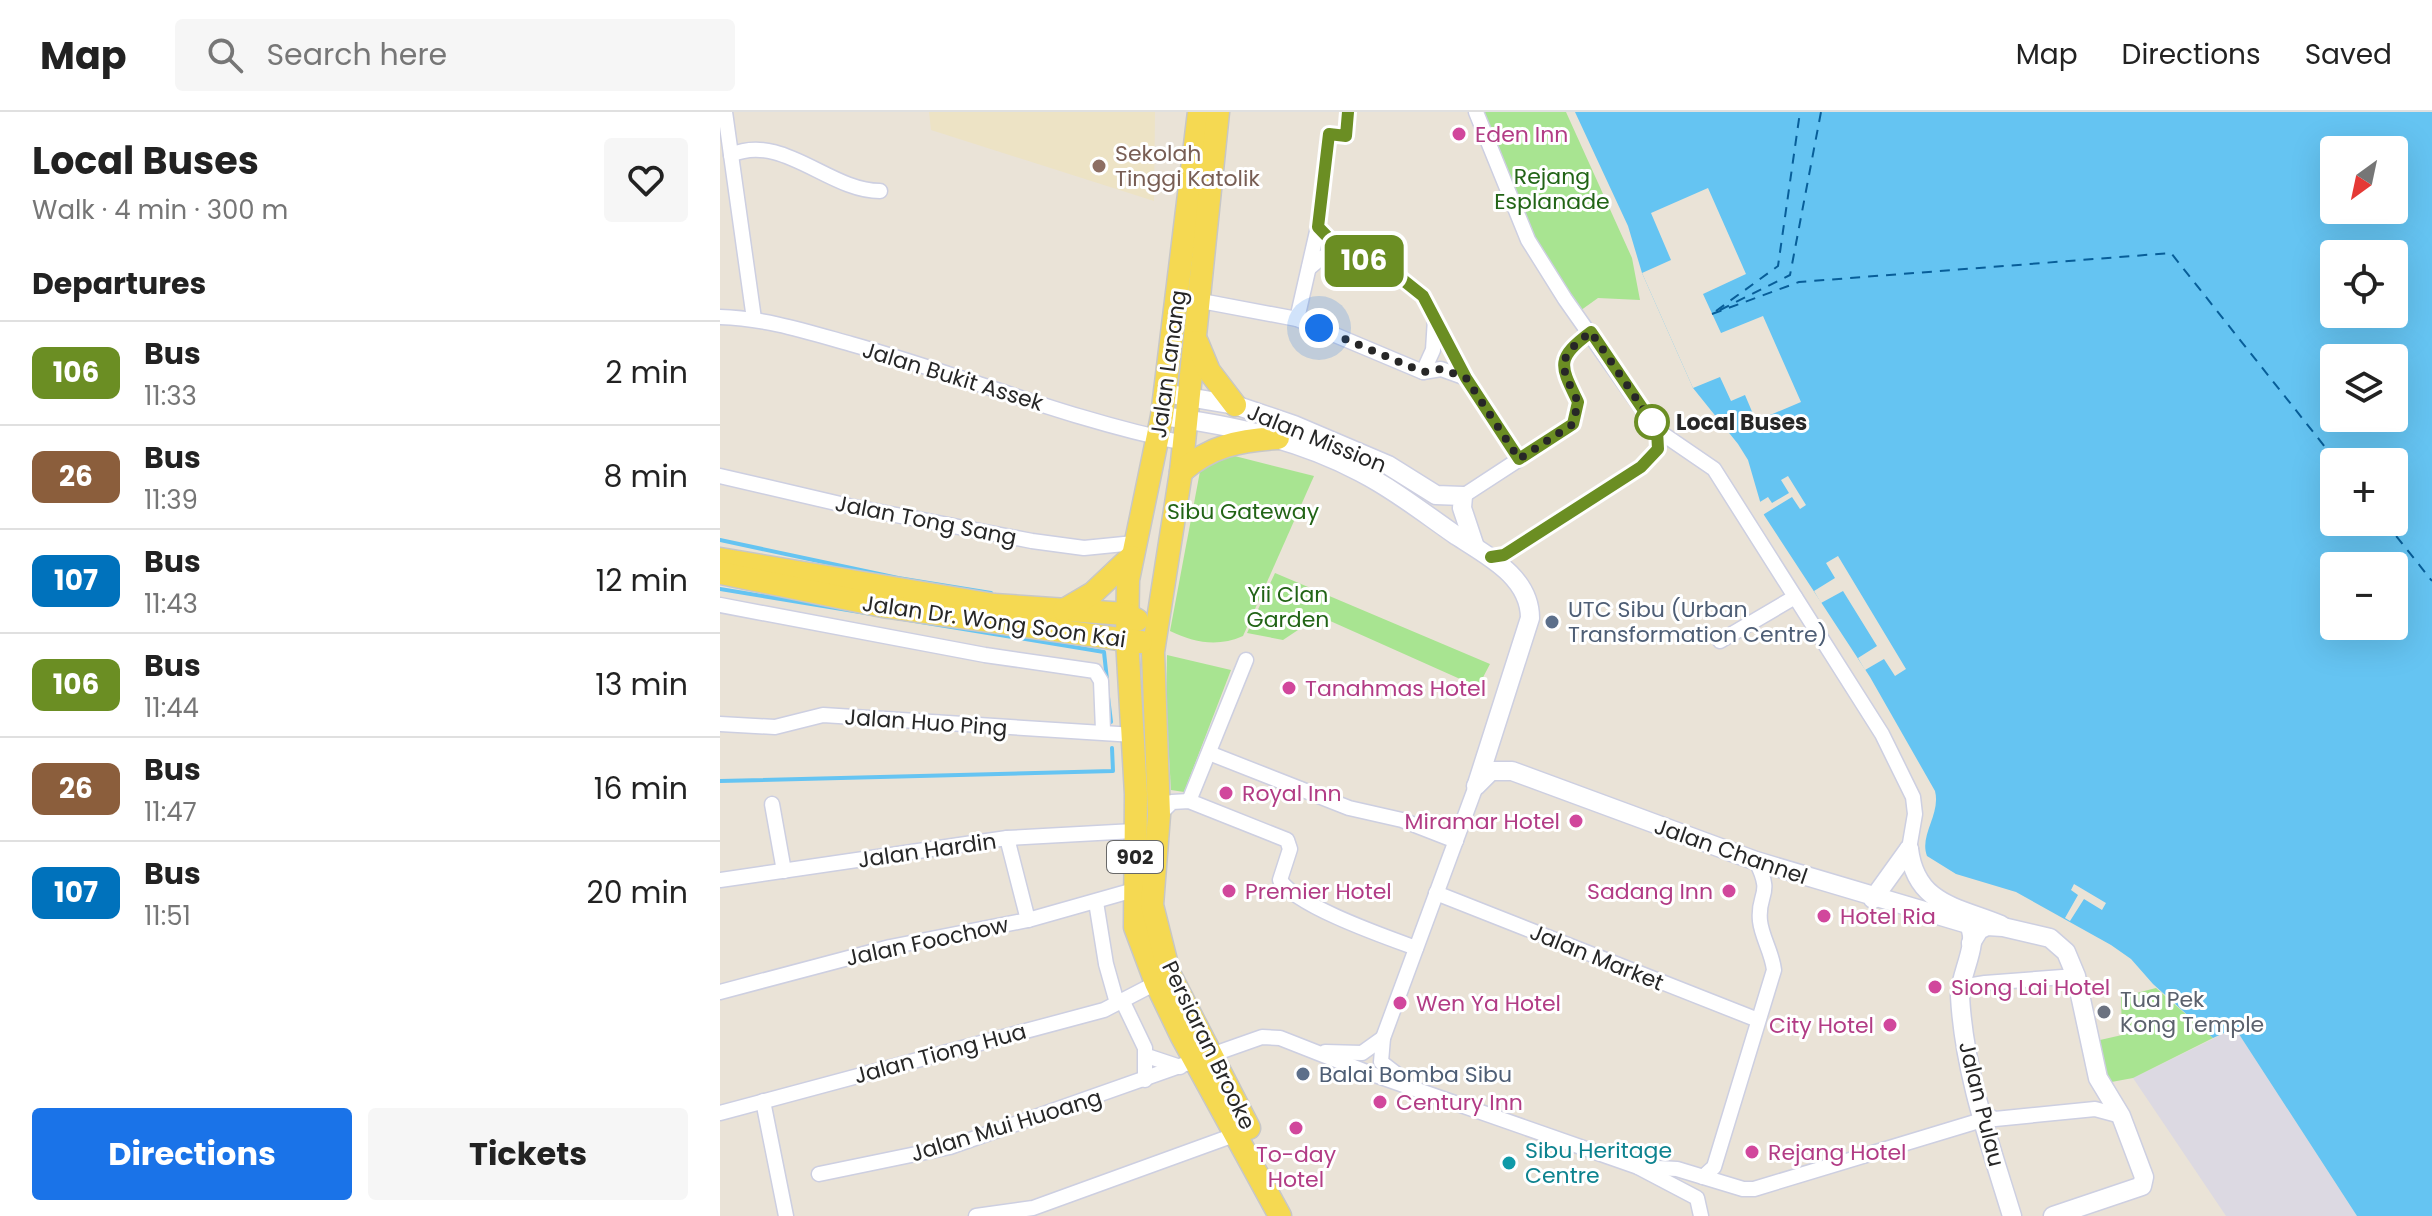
<!DOCTYPE html>
<meta charset="utf-8">
<style>
:root{--surface:#fff;--page:#f6f6f6;--text:#222;--muted:#767676;--line:#e0e0e0;--accent:#1a73e8}
body{margin:0;font-family:Poppins,sans-serif;background:var(--page);color:var(--text);height:100vh;display:flex;flex-direction:column;font-size:30px;white-space:nowrap}
*{box-sizing:border-box;margin:0}
p{font-size:26px;color:var(--muted)}
.icon{flex:none;width:44px;height:44px;fill:none;stroke:currentColor;stroke-width:2;stroke-linecap:round;stroke-linejoin:round}
.map{position:relative;flex:1;overflow:hidden}
.details{display:flex;flex-direction:column;background:var(--surface);width:720px}
.details>*{flex:none}
.badge{padding:0 16px;border-radius:12px;font-size:28px;line-height:52px}
.needle{width:52px;rotate:213deg}
.controls{position:absolute;left:1600px;top:24px;display:grid;gap:16px}
.controls a{display:grid;place-items:center;width:88px;height:88px;border-radius:8px;background:var(--surface);box-shadow:0 8px 32px #0002;font-size:40px}
.you{position:absolute;width:40px;height:40px;margin:-20px;border:6px solid #fff;border-radius:50%;background:#1a73e8;box-shadow:0 0 0 12px #1a73e833}
.map>.badge{position:absolute;translate:-50% -50%;box-shadow:0 0 0 4px #fff}
h2{padding:0 32px;font-size:30px;line-height:72px}
.round{display:grid;place-items:center;flex:none;width:84px;height:84px;border-radius:8px;background:var(--page)}
.headline{display:flex;align-items:center;justify-content:space-between;height:136px;padding:0 32px}
h1{font-size:38px;font-weight:700;line-height:60px}
.cta{display:flex;gap:16px;margin-top:auto;padding:16px 32px}
.cta a{flex:1;height:92px;border-radius:8px;background:var(--accent);color:#fff;font-size:32px;font-weight:700;line-height:92px;text-align:center}
.cta a+a{background:var(--page);color:var(--text)}
ul{padding:0;list-style:none}
li{display:flex;align-items:center;gap:24px;height:104px;padding:0 32px;border-top:2px solid var(--line)}
li div{flex:1}
li b{display:block;font-size:30px}
li em{font-style:normal}
li .badge{min-width:88px;font-weight:700;text-align:center}
header{display:flex;align-items:center;gap:48px;box-sizing:border-box;height:112px;padding:0 40px;background:var(--surface);border-bottom:2px solid var(--line)}
header strong{font-size:38px}
nav{display:flex;gap:44px;margin-inline-start:auto;font-size:28px}
.search{width:560px;height:72px;background:var(--page);display:flex;align-items:center;gap:20px;box-sizing:border-box;padding:0 28px;border-radius:8px;color:var(--muted);font-size:30px}
main{display:flex;flex:1;min-height:0}
.map>svg:first-child{display:block}
.industrial{fill:#dcd9e2}
.education{fill:#ede3c5}
.green{fill:#a8e491}
.water{fill:#65c4f2;fill-rule:evenodd}
.pier{fill:#eae3d7}
.lines{fill:none;stroke-linecap:round;stroke-linejoin:round}
.stream{stroke:#65c4f2;stroke-width:4}
.ferry{stroke:#085e99;stroke-width:2;stroke-dasharray:10 8;stroke-linecap:butt}
.street-casing{stroke:#cdcfe1;stroke-width:17}
.secondary-casing{stroke:#cdcfe1;stroke-width:21}
.primary-casing{stroke:#c7c7c7;stroke-width:25}
.street{stroke:#fff;stroke-width:14}
.secondary{stroke:#fff;stroke-width:18}
.primary{stroke:#f5d952;stroke-width:22}
.line-casing{stroke:#fff;stroke-width:18}
.line{stroke:#6b8e23;stroke-width:12}
.walk{stroke:#272727;stroke-width:8;stroke-dasharray:0 14.4}
.hotel-dot{fill:#d1479c;stroke:#fff;stroke-width:3}
.education-dot{fill:#8d6e63;stroke:#fff;stroke-width:3}
.stop-dot{fill:#fff;stroke:#6b8e23;stroke-width:4}
.service-dot{fill:#5c6f8a;stroke:#fff;stroke-width:3}
.worship-dot{fill:#6b7280;stroke:#fff;stroke-width:3}
.culture-dot{fill:#0f9aa8;stroke:#fff;stroke-width:3}
.labels{text-anchor:middle;stroke-width:6;stroke-linejoin:round;paint-order:stroke}
.shield{fill:#fff;stroke:#686868;stroke-width:2}
.shield-label{font-size:20px;font-weight:bold;fill:#272727}
.hotel-label{font-size:22px;fill:#b23c85;stroke:#fff;text-anchor:start}
.education-label{font-size:22px;fill:#785e54;stroke:#fff;text-anchor:start}
.park-label{font-size:22px;fill:#226416;stroke:#fff}
.street-label{font-size:22px;fill:#272727;stroke:#fff}
.stop-label{font-size:22px;font-weight:bold;fill:#272727;stroke:#fff;text-anchor:start}
.service-label{font-size:22px;fill:#4e5e75;stroke:#fff;text-anchor:start}
.worship-label{font-size:22px;fill:#5b616d;stroke:#fff;text-anchor:start}
.culture-label{font-size:22px;fill:#0d838f;stroke:#fff;text-anchor:start}
</style>
<header>
<strong>Map</strong>
<div class="search"><svg class="icon" aria-label="search" viewBox="0 0 24 24"><circle cx="10" cy="10" r="6"/><path d="M15 15l6 6"/></svg>Search here</div>
<nav><a>Map</a><a>Directions</a><a>Saved</a></nav>
</header>
<main>
<section class="details">
<div class="headline"><div><h1>Local Buses</h1><p>Walk · 4 min · 300 m</p></div><a class="round"><svg class="icon" aria-label="heart" viewBox="0 0 24 24"><path d="M12 20l-8-8c-3-5 5-10 8-4 3-6 11-1 8 4z"/></svg></a></div>
<h2>Departures</h2>
<ul>
<li><span class="badge" style="background:#6b8e23;color:#fff">106</span><div><b>Bus</b><p>11:33</p></div><em>2 min</em></li>
<li><span class="badge" style="background:#8b5e3c;color:#fff">26</span><div><b>Bus</b><p>11:39</p></div><em>8 min</em></li>
<li><span class="badge" style="background:#0072bc;color:#fff">107</span><div><b>Bus</b><p>11:43</p></div><em>12 min</em></li>
<li><span class="badge" style="background:#6b8e23;color:#fff">106</span><div><b>Bus</b><p>11:44</p></div><em>13 min</em></li>
<li><span class="badge" style="background:#8b5e3c;color:#fff">26</span><div><b>Bus</b><p>11:47</p></div><em>16 min</em></li>
<li><span class="badge" style="background:#0072bc;color:#fff">107</span><div><b>Bus</b><p>11:51</p></div><em>20 min</em></li>
</ul>
<div class="cta"><a>Directions</a><a>Tickets</a></div>
</section>
<div class="map">
<svg width="1712" height="1104" viewBox="0 0 1712 1104">
<rect width="100%" height="100%" fill="#eae3d7"/>
<!-- industrial -->
<path class="industrial" d="M1515,916l122,188h-131l-93,-138z"/>
<!-- education -->
<path class="education" d="M209,0h226l-1,89 -223,-71z"/>
<!-- green -->
<g class="green">
<path d="M754,0h92l66,146 8,42 -42,-2 -21,15 -65,-107z"/>
<path d="M499,340l95,24 -71,160c-25,11 -48,7 -73,-5l31,-165z"/>
<path d="M555,461l215,91 -12,23 -159,-71 -36,24 -36,-7z"/>
<path d="M447,543l64,15 -47,122 -13,-2 -5,-84z"/>
<path d="M1436,876l57,50 -80,40 -27,5 -6,-43 22,-5 -1,-38z"/>
</g>
<!-- water -->
<path class="water" d="M855,0h857v1104h-75l-122,-188 -22,10 -60,-54 -22,-25 -20,-14 -95,-53 -60,-18 -29,-18c-8,-21 14,-42 8,-65l-65,-114 -106,-162 -16,-55 -10,-16 -45,-56 -51,-115 -14,-47zM1614,38h60v60h-60zM1614,142h60v60h-60zM1614,246h60v60h-60zM1614,350h60v60h-60zM1614,454h60v60h-60z"/>
<!-- pier -->
<g class="pier">
<path d="M988,76l38,86 -43,20 18,39 42,-17 38,86 -45,19 -11,-26 -14,6 -11,-24 -27,11 -51,-115 29,-13 -20,-47z"/>
<path d="M1068,364l18,29 -6,4 -8,-12 -31,19 -6,-11 13,-8 4,6 17,-10 -8,-13z"/>
<path d="M1118,444l68,113 -11,7 -11,-17 -19,11 -7,-12 19,-12 -34,-55 -22,12 -7,-12 21,-13 -9,-15z"/>
<path d="M1354,772l32,19 -4,7 -18,-11 -14,22 -5,-3 13,-23 -7,-5z"/>
</g>
<g class="lines">
<!-- stream -->
<g class="stream">
<path d="M0,428l178,38 93,15"/>
<path d="M0,477l384,63 3,28"/>
<path d="M388,585l3,25"/>
<path d="M0,669l393,-10 -1,-23"/>
</g>
<!-- ferry -->
<g class="ferry">
<path d="M1000,198l70,-35 31,-163"/>
<path d="M996,199l62,-45 22,-154"/>
<path d="M992,202l87,-32 372,-29 166,209"/>
<path d="M1665,410l47,59"/>
</g>
<defs>
<g id="street">
<path d="M5,0l29,207"/>
<path d="M756,0l52,128 37,59 92,131 57,39 168,265 31,63 2,17 -6,35"/>
<path d="M11,43c51,-23 98,36 149,36"/>
<path d="M598,115l24,25 51,20 30,24 43,82 53,81"/>
<path d="M589,156l12,-10 21,-6"/>
<path d="M476,188l101,19 126,53 18,-3 25,9"/>
<path d="M0,205c45,1 88,15 131,27 111,31 219,76 333,99"/>
<path d="M577,207l21,-92 11,-93 17,2 2,-24"/>
<path d="M703,260l10,-22 2,-31"/>
<path d="M0,364l129,30 183,35 52,7 50,-5"/>
<path d="M743,384l110,-72 5,-22c-18,-37 -23,-43 13,-70"/>
<path d="M771,445l13,-2 137,-88 17,-18 -1,-19"/>
<path d="M0,493l265,50 110,16 6,10 2,49"/>
<path d="M1000,529l75,-44"/>
<path d="M0,612l55,3 48,-12 311,20"/>
<path d="M489,641l140,55 53,12 54,21"/>
<path d="M469,689l57,-141"/>
<path d="M52,692l12,67"/>
<path d="M439,703l13,-13 17,-1 98,39 3,9 -10,31c16,26 106,57 136,68"/>
<path d="M287,726l21,82"/>
<path d="M0,768l287,-42 127,-7"/>
<path d="M716,781l322,127"/>
<path d="M376,790l10,62 11,39"/>
<path d="M0,880l170,-45 138,-27 106,-30"/>
<path d="M1240,882l13,-9 12,-2 91,-7"/>
<path d="M402,888l23,48v32"/>
<path d="M605,940l37,1 21,-15"/>
<path d="M427,944l33,11"/>
<path d="M683,967l-22,-17 2,-24 93,-252"/>
<path d="M43,989l23,115"/>
<path d="M1260,1000l15,7 100,-10 26,7"/>
<path d="M0,1001l384,-103 52,-27"/>
<path d="M918,1055l59,31 4,18"/>
<path d="M99,1062l131,-27 312,-110 18,1 89,35 269,94 39,2 66,20h11l228,-69"/>
<path d="M983,1065l11,-10 60,-197c-2,-18 -12,-32 -14,-49 -3,-29 14,-24 -4,-60"/>
<path d="M256,1104l57,-8 204,-74"/>
</g>
<g id="secondary">
<path d="M444,281l71,12 59,20 94,40 48,30 27,1 -1,12 13,39"/>
<path d="M442,304c68,9 136,23 198,56 35,18 65,42 97,64 31,20 73,41 73,82l-53,166"/>
<path d="M756,674l15,-15h21l244,90 212,63c13,18 -9,51 -8,72 4,76 30,148 52,220"/>
<path d="M1189,737c7,56 49,58 92,76"/>
<path d="M1153,787l36,-50"/>
<path d="M1251,831l8,-13 8,-4 16,1 47,11 16,14 10,24 22,102 23,38 23,61 -2,9 -89,30"/>
</g>
<g id="primary">
<path d="M479,0l-37,304 -34,164 -1,59 9,155 -1,133 21,56 26,54 98,179"/>
<path d="M498,0l-37,360 -28,180 6,163 -7,90 17,68 80,155"/>
<path d="M477,230l12,29 26,34"/>
<path d="M461,360c29,-26 59,-32 97,-34"/>
<path d="M0,447l274,46 132,9 11,6"/>
<path d="M1,461l162,33 258,36"/>
<path d="M344,498l29,-17 38,-36"/>
</g>
</defs>
<!-- street casing -->
<use href="#street" class="street-casing"/>
<!-- secondary casing -->
<use href="#secondary" class="secondary-casing"/>
<!-- primary casing -->
<use href="#primary" class="primary-casing"/>
<!-- street -->
<use href="#street" class="street"/>
<!-- secondary -->
<use href="#secondary" class="secondary"/>
<!-- primary -->
<use href="#primary" class="primary"/>
</g>
<g class="lines">
<defs>
<path id="line" d="M628,0l-2,24 -17,-2 -11,93 24,25 51,20 30,24 43,82 53,81 54,-35 5,-22c-18,-37 -23,-43 13,-70l66,98 1,19 -17,18 -137,88 -13,2"/>
</defs>
<!-- line casing -->
<use href="#line" class="line-casing"/>
<!-- line -->
<use href="#line" class="line"/>
<!-- walk -->
<path class="walk" d="M599,216l104,44 18,-3 25,9 53,81 54,-35 5,-22c-18,-37 -23,-43 13,-70l61,90"/>
</g>
<!-- markers -->
<g class="hotel-dot">
<circle cx="739" cy="22" r="8"/>
<circle cx="569" cy="576" r="8"/>
<circle cx="506" cy="681" r="8"/>
<circle cx="856" cy="709" r="8"/>
<circle cx="509" cy="779" r="8"/>
<circle cx="1009" cy="779" r="8"/>
<circle cx="1104" cy="804" r="8"/>
<circle cx="1215" cy="875" r="8"/>
<circle cx="680" cy="891" r="8"/>
<circle cx="1170" cy="913" r="8"/>
<circle cx="660" cy="990" r="8"/>
<circle cx="576" cy="1016" r="8"/>
<circle cx="1032" cy="1040" r="8"/>
</g>
<circle class="education-dot" cx="379" cy="54" r="8"/>
<circle class="stop-dot" cx="932" cy="310" r="16"/>
<g class="service-dot">
<circle cx="832" cy="510" r="8"/>
<circle cx="583" cy="962" r="8"/>
</g>
<circle class="worship-dot" cx="1384" cy="900" r="8"/>
<circle class="culture-dot" cx="789" cy="1051" r="8"/>
<g class="labels">
<!-- shield labels -->
<rect class="shield" x="387" y="729" width="56" height="32" rx="6"/>
<g class="shield-label">
<text x="415" y="752">902</text>
</g>
<!-- hotel labels -->
<g class="hotel-label">
<text x="755" y="30">Eden Inn</text>
<text x="585" y="584">Tanahmas Hotel</text>
<text x="522" y="689">Royal Inn</text>
<text x="840" y="717" text-anchor="end">Miramar Hotel</text>
<text x="525" y="787">Premier Hotel</text>
<text x="993" y="787" text-anchor="end">Sadang Inn</text>
<text x="1120" y="812">Hotel Ria</text>
<text x="1231" y="883">Siong Lai Hotel</text>
<text x="696" y="899">Wen Ya Hotel</text>
<text x="1154" y="921" text-anchor="end">City Hotel</text>
<text x="676" y="998">Century Inn</text>
<text x="1048" y="1048">Rejang Hotel</text>
<text x="576" y="1050" text-anchor="middle">To-day<tspan x="576" dy="25">Hotel</tspan></text>
</g>
<!-- education labels -->
<g class="education-label">
<text x="395" y="49">Sekolah<tspan x="395" dy="25">Tinggi Katolik</tspan></text>
</g>
<!-- park labels -->
<g class="park-label">
<text x="832" y="72">Rejang<tspan x="832" dy="25">Esplanade</tspan></text>
<text x="523" y="407">Sibu Gateway</text>
<text x="568" y="490">Yii Clan<tspan x="568" dy="25">Garden</tspan></text>
</g>
<!-- street labels -->
<g class="street-label">
<text transform="translate(448 252) rotate(-82)" y="8">Jalan Lanang</text>
<text transform="translate(233 264) rotate(17)" y="8">Jalan Bukit Assek</text>
<text transform="translate(597 326) rotate(22)" y="8">Jalan Mission</text>
<text transform="translate(206 408) rotate(11)" y="8">Jalan Tong Sang</text>
<text transform="translate(274 509) rotate(8)" y="8">Jalan Dr. Wong Soon Kai</text>
<text transform="translate(206 610) rotate(4)" y="8">Jalan Huo Ping</text>
<text transform="translate(207 738) rotate(-8)" y="8">Jalan Hardin</text>
<text transform="translate(1011 739) rotate(19)" y="8">Jalan Channel</text>
<text transform="translate(207 829) rotate(-12)" y="8">Jalan Foochow</text>
<text transform="translate(877 845) rotate(22)" y="8">Jalan Market</text>
<text transform="translate(489 933) rotate(64)" y="8">Persiaran Brooke</text>
<text transform="translate(220 941) rotate(-15)" y="8">Jalan Tiong Hua</text>
<text transform="translate(1262 992) rotate(76)" y="8">Jalan Pulau</text>
<text transform="translate(286 1013) rotate(-17)" y="8">Jalan Mui Huoang</text>
</g>
<!-- stop labels -->
<g class="stop-label">
<text x="956" y="318">Local Buses</text>
</g>
<!-- service labels -->
<g class="service-label">
<text x="848" y="505">UTC Sibu (Urban<tspan x="848" dy="25">Transformation Centre)</tspan></text>
<text x="599" y="970">Balai Bomba Sibu</text>
</g>
<!-- worship labels -->
<g class="worship-label">
<text x="1400" y="895">Tua Pek<tspan x="1400" dy="25">Kong Temple</tspan></text>
</g>
<!-- culture labels -->
<g class="culture-label">
<text x="805" y="1046">Sibu Heritage<tspan x="805" dy="25">Centre</tspan></text>
</g>
</g>
</svg>
<div class="controls">
<a><svg class="needle" viewBox="-14 -14 28 28"><path d="M0-13l5 13h-10z" fill="#e53935"/><path d="M0 13l5-13h-10z" fill="#767676"/></svg></a>
<a><svg class="icon" aria-label="locate" viewBox="0 0 24 24"><circle cx="12" cy="12" r="6"/><path d="M12 2v4M12 18v4M2 12h4M18 12h4"/></svg></a>
<a><svg class="icon" aria-label="layers" viewBox="0 0 24 24"><path d="M12 4l9 5-9 5-9-5zM3 14l9 5 9-5"/></svg></a>
<a>+</a>
<a>−</a>
</div>
<div class="you" style="left:599px;top:216px"></div>
<b class="badge" style="left:644px;top:149px;background:#6b8e23;color:#fff">106</b>
</div>
</main>
